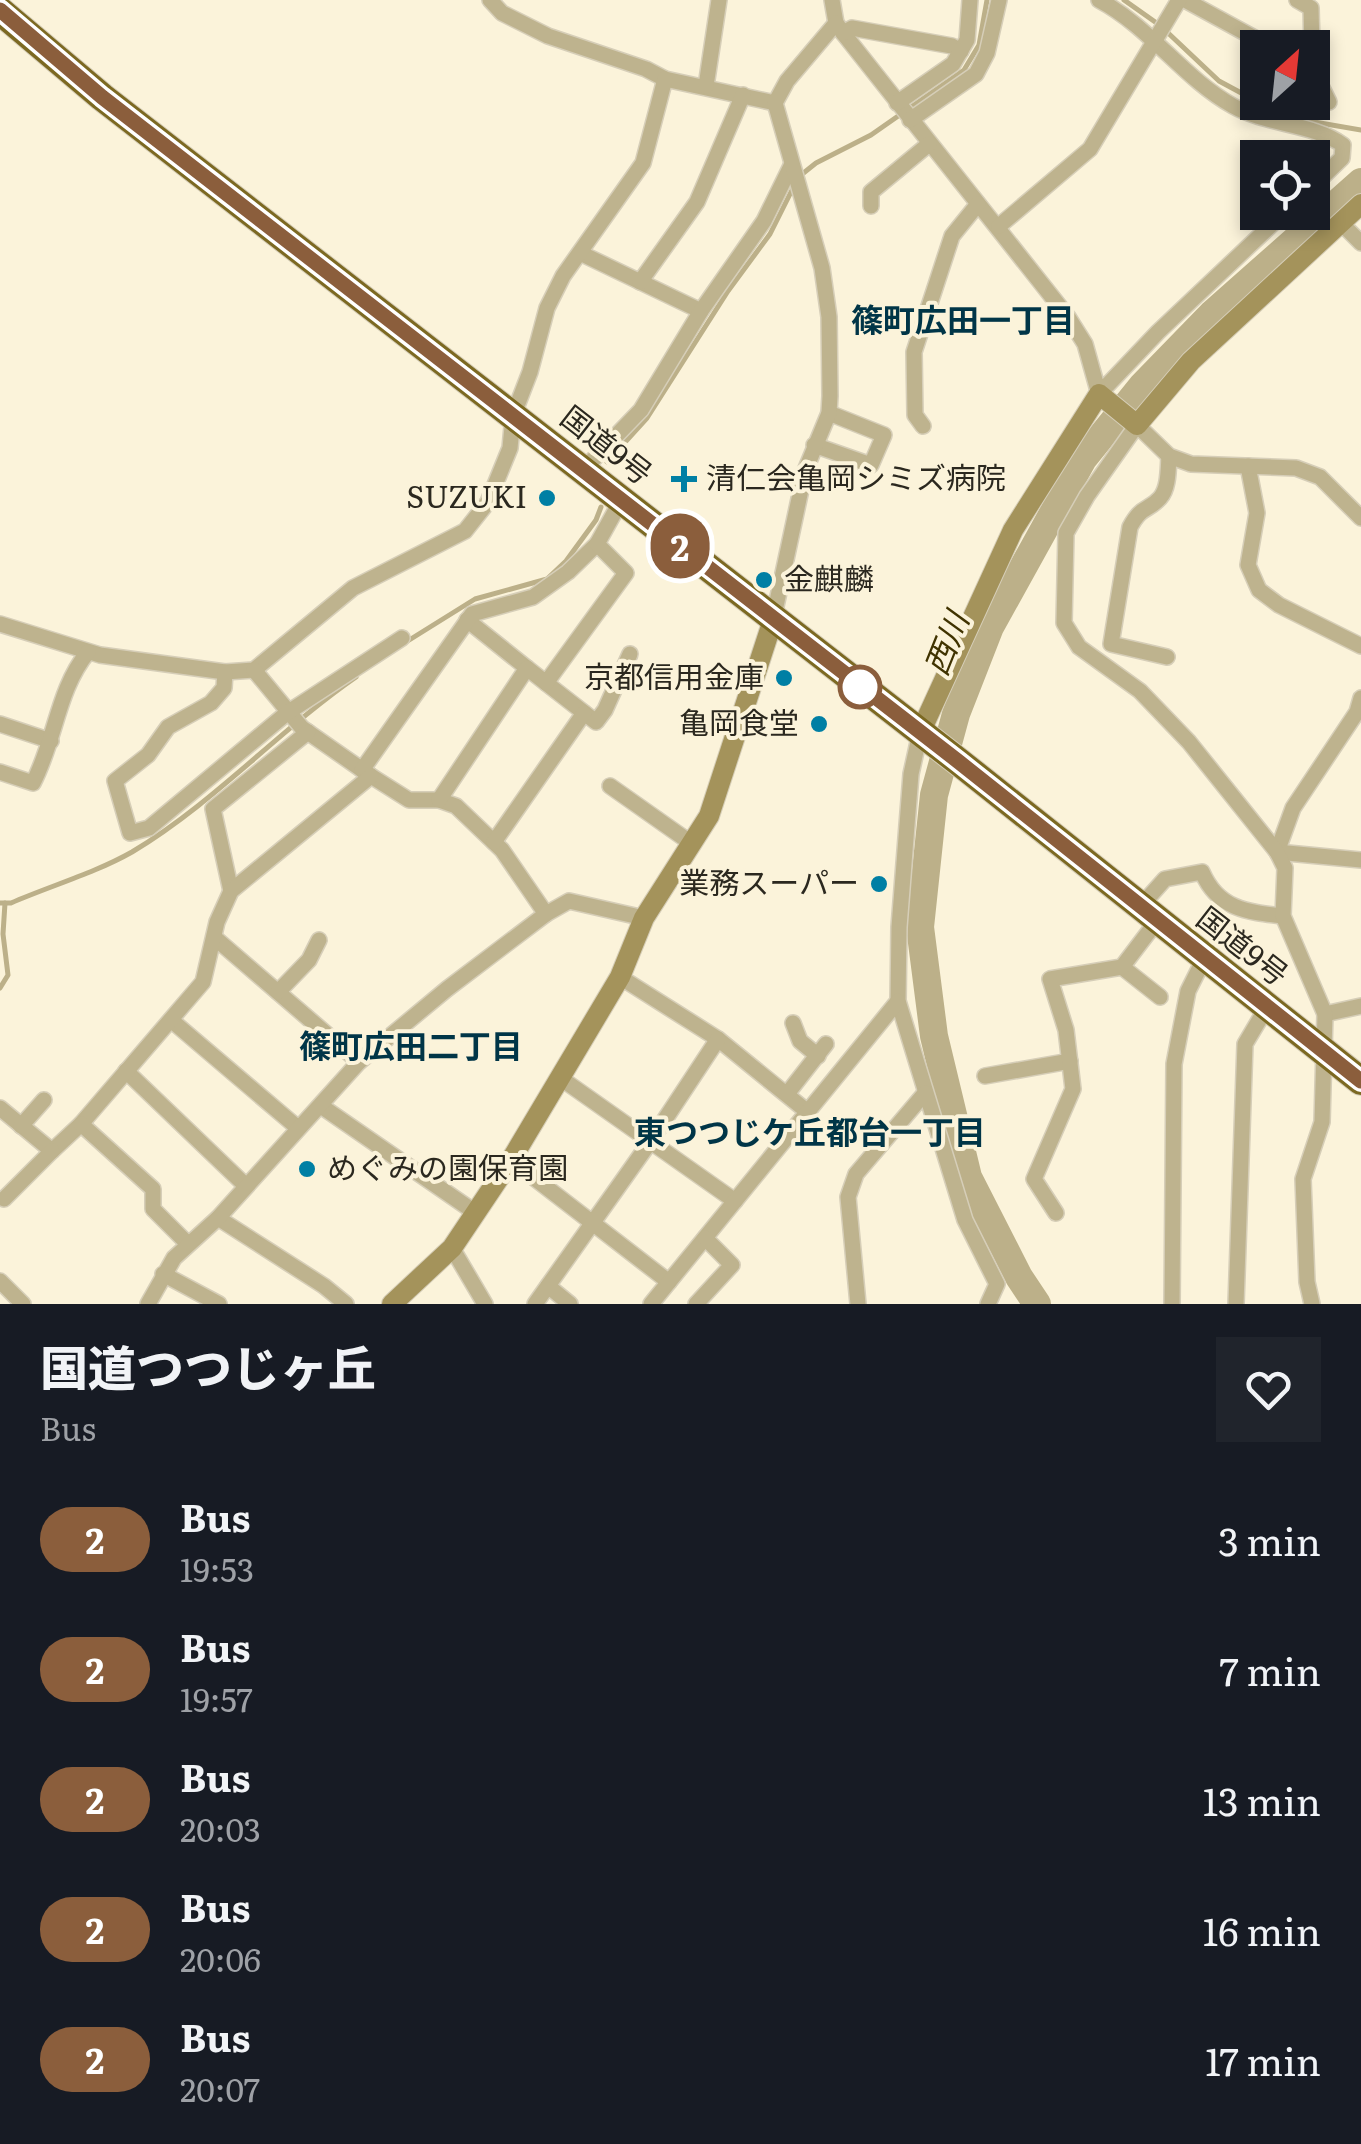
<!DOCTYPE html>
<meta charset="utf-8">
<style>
:root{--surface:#171b24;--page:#20242c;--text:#f1f3f6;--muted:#9ea1a6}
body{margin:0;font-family:Literata,"Noto Sans JP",serif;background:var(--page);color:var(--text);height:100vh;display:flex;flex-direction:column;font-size:38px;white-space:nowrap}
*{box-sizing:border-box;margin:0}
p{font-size:32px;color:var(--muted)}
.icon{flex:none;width:55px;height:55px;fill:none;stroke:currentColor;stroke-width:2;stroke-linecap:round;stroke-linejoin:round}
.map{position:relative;height:1304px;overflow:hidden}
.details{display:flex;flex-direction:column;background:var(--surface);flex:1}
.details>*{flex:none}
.badge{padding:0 20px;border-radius:32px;font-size:35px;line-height:65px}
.needle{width:65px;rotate:27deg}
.fabs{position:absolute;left:1240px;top:30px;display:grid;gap:20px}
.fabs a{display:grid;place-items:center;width:90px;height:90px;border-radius:0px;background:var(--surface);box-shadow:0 5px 15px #0003;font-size:50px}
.map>.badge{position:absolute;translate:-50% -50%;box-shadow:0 0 0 5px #fff}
.round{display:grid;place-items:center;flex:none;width:105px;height:105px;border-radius:0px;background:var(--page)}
.overview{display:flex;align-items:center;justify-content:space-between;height:170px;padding:0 40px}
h1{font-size:48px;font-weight:800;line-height:75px}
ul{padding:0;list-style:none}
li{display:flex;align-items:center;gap:30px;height:130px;padding:0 40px}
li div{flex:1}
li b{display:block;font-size:38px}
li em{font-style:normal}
li .badge{min-width:110px;font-weight:700;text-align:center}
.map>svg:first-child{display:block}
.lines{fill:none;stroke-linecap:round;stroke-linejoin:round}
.stream{stroke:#bcb089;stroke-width:5}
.river{stroke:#bcb089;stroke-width:28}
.street-casing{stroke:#d6ceb8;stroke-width:18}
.secondary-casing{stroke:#d6ceb8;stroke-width:22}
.highway-casing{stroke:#d6ceb8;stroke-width:30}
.street{stroke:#beb38e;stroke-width:15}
.secondary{stroke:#a4935b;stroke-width:20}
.highway{stroke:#7c6922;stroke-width:28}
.line-casing{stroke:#fff;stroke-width:22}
.line{stroke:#8b5e3c;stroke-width:15}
.poi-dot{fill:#007fa4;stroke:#fbf3da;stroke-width:4}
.stop-dot{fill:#fff;stroke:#8b5e3c;stroke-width:5}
.labels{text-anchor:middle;stroke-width:8;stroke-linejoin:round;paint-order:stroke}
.street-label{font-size:30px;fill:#2b281f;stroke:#fbf3da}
.poi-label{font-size:30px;fill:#2b281f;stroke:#fbf3da;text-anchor:end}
.neighbourhood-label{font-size:32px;font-weight:bold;fill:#003547;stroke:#fbf3da}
.water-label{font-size:32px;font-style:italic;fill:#403300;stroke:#fbf3da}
</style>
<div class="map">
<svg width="1361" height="1304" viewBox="0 0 1361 1304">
<rect width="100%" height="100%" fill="#fbf3da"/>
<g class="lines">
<!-- stream -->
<g class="stream">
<path d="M1124,0l34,24"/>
<path d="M1166,31l53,50 39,21"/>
<path d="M1258,102l39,17 64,11"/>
<path d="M801,175l15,-12 55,-28 93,-65 15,-25 8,-45"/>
<path d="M607,462l40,-44 81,-127 42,-57 25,-50"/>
<path d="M406,642l69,-43 72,-20 19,-18 30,-41 5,-13"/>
<path d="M0,903h11c39,-17 84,-30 121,-51 82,-49 146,-121 224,-175"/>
<path d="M0,988l8,-13 -5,-41 2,-31"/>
</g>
<!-- river -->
<path class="river" d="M1037,1304l-18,-27 -51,-100 -34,-141 -14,-109 14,-132 22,-81 34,-87 93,-168 59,-73 70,-72 149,-132"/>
<defs>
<g id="street">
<path d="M490,0l12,13 46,23 98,33 19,10 110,24"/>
<path d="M832,0l4,23 7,10 225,284 17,27 14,50 59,-62 127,-120"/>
<path d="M1099,0c51,27 84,78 134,106 34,19 79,17 110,39l-1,13 -30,29"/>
<path d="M1185,0l88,48"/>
<path d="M1297,0l14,8 1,40"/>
<path d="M843,33l9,-5 100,18 9,5"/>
<path d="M1312,54l1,16 16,32"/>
<path d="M706,86l13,-86"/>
<path d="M897,103l56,-39 14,-24 3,-40"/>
<path d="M910,120l66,-46 11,-21 12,-53"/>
<path d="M871,206v-14l58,-48"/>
<path d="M1341,223l20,20"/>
<path d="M999,226l91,-77 89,-149"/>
<path d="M580,253l121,58"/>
<path d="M640,282l57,-80 46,-107"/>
<path d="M923,426l-8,-11 -1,-63 38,-116 26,-32"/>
<path d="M814,445l57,20 13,-30 -55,-22"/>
<path d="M1248,466l9,47 -9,52 11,25 20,15 82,41"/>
<path d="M584,469l57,-59 60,-99 63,-90 27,-55"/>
<path d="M467,620l60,48"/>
<path d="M773,620l32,-149 24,-58 1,-17 -1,-79 -7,-49 -47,-165 12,-22 49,-58"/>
<path d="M0,624l100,31 125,17 29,-2 99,-82 112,-57 23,-29 22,-54 3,-32 17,-44 17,-64 16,-32 80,-113 22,-84"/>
<path d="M1167,657l-56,-13 19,-117c12,-22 17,-15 30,-29 9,-10 8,-29 9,-42"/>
<path d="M254,670l48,58 69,48 38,24h30l17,6 46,44 44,64"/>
<path d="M225,672l-1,16 -13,15 -43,24 -20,28 -33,26 15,52 19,-5 138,-115 115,-75"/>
<path d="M546,683l50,39 9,-12 25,-56"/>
<path d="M0,724l51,17"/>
<path d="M920,733l-9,41 -12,153 -1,74 67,219 32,64 -9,20"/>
<path d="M362,770l110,-156 61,-17 35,-25 29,-28"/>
<path d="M0,772l33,11c23,-44 24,-93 55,-131"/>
<path d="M610,786l81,57"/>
<path d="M439,800l88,-132 19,15 80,-110 -29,-29 25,-45"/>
<path d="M494,842l90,-129"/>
<path d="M1277,852l16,-44 64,-96 4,-14"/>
<path d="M1277,852l84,8"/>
<path d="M231,891l-18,-82 95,-77"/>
<path d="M1139,908l26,-29 37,-7c16,37 44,40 81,44"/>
<path d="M215,938l144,124"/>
<path d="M1122,967l38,30"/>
<path d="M620,977l98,62 91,74"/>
<path d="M278,992l31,-32 10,-20"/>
<path d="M1325,1014l36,-8"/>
<path d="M171,1020l127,108"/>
<path d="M793,1023l7,18 18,15"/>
<path d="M126,1071l120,115"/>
<path d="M985,1076l85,-15"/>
<path d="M559,1077l176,124"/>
<path d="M787,1094l39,-50"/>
<path d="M321,1106l155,107"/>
<path d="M0,1108l52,43 29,-27 122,-142 14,-60 14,-31 140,-115"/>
<path d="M81,1124l72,65v20l34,34"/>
<path d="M21,1126l23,-26"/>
<path d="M511,1160l158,122"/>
<path d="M4,1199l48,-48"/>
<path d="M1056,1213l-22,-34 39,-90 -7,-59 -16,-51 72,-12 35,-46"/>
<path d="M218,1218l106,68 22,18"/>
<path d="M452,1248l33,56"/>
<path d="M163,1274l56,30"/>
<path d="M0,1281l23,23"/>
<path d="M548,1286l22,18"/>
<path d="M148,1304l26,-46 44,-40 141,-156 88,-73 99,-75 23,-13 75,17"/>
<path d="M535,1304l115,-162 68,-103"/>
<path d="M651,1304l247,-303"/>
<path d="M696,1304l36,-39 -27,-27"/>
<path d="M858,1304l-10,-107 8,-23 69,-81"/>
<path d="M1172,1304l2,-240 14,-73 16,-32"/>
<path d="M1236,1304l9,-260 22,-37"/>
<path d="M1312,1304l-5,-22 -4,-103 19,-57 3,-108 -42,-98 2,-48 -8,-16 -88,-110 -49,-51 -61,-44 -15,-24 2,-90 21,-37 50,-71 32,31 22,8 105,4 24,9 41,41"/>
</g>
<g id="secondary">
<path d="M920,733l93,-203 86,-136 38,31 54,-64 170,-157"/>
<path d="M392,1304l60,-56 59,-88 109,-183 24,-59 65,-102 64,-196"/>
</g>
<path id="highway" d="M0,11l102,86 857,665 402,319"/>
</defs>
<!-- street casing -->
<use href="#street" class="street-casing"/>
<!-- secondary casing -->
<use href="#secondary" class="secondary-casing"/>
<!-- highway casing -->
<use href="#highway" class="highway-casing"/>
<!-- street -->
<use href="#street" class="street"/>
<!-- secondary -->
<use href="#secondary" class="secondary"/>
<!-- highway -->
<use href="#highway" class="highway"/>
</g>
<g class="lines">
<defs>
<path id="line" d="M0,10l102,87 857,665 402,319"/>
</defs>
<!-- line casing -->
<use href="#line" class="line-casing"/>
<!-- line -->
<use href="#line" class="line"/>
</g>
<!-- markers -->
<g class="poi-dot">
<path d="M679 464h10v10h10v10h-10v10h-10v-10h-10v-10h10z"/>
<circle cx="547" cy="498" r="10"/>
<circle cx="764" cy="580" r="10"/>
<circle cx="784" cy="678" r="10"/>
<circle cx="819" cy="724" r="10"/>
<circle cx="879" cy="884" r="10"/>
<circle cx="307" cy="1169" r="10"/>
</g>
<circle class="stop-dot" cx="860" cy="687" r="20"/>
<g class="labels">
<!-- street labels -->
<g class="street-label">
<text transform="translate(606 446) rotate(38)" y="10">国道9号</text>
<text transform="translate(1242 947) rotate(38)" y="10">国道9号</text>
</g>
<!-- poi labels -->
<g class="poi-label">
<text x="706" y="489" text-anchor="start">清仁会亀岡シミズ病院</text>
<text x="527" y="508">SUZUKI</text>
<text x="784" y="590" text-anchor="start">金麒麟</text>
<text x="764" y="688">京都信用金庫</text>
<text x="799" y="734">亀岡食堂</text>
<text x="859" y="894">業務スーパー</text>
<text x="327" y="1179" text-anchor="start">めぐみの園保育園</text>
</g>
<!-- neighbourhood labels -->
<g class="neighbourhood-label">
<text x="963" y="332">篠町広田一丁目</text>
<text x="411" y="1058">篠町広田二丁目</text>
<text x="810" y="1144">東つつじケ丘都台一丁目</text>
</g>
<!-- water labels -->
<g class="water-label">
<text transform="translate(947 644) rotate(-68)" y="11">西川</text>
</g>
</g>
</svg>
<div class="fabs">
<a><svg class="needle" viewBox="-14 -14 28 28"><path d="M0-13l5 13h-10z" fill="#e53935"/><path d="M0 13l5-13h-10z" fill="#9ea1a6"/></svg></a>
<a><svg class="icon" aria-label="locate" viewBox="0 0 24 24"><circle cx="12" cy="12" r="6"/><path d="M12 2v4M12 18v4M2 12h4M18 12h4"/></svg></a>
</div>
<b class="badge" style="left:680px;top:546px;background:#8b5e3c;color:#fff">2</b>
</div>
<section class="details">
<div class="overview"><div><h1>国道つつじヶ丘</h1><p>Bus</p></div><a class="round"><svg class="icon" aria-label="heart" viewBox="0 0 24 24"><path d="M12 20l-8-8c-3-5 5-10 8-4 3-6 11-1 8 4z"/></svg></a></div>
<ul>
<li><span class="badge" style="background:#8b5e3c;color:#fff">2</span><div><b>Bus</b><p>19:53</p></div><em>3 min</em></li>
<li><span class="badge" style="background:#8b5e3c;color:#fff">2</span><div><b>Bus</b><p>19:57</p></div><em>7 min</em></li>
<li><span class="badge" style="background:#8b5e3c;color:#fff">2</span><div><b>Bus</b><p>20:03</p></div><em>13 min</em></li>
<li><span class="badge" style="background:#8b5e3c;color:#fff">2</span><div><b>Bus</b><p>20:06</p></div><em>16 min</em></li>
<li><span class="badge" style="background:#8b5e3c;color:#fff">2</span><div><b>Bus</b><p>20:07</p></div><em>17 min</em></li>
</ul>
</section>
